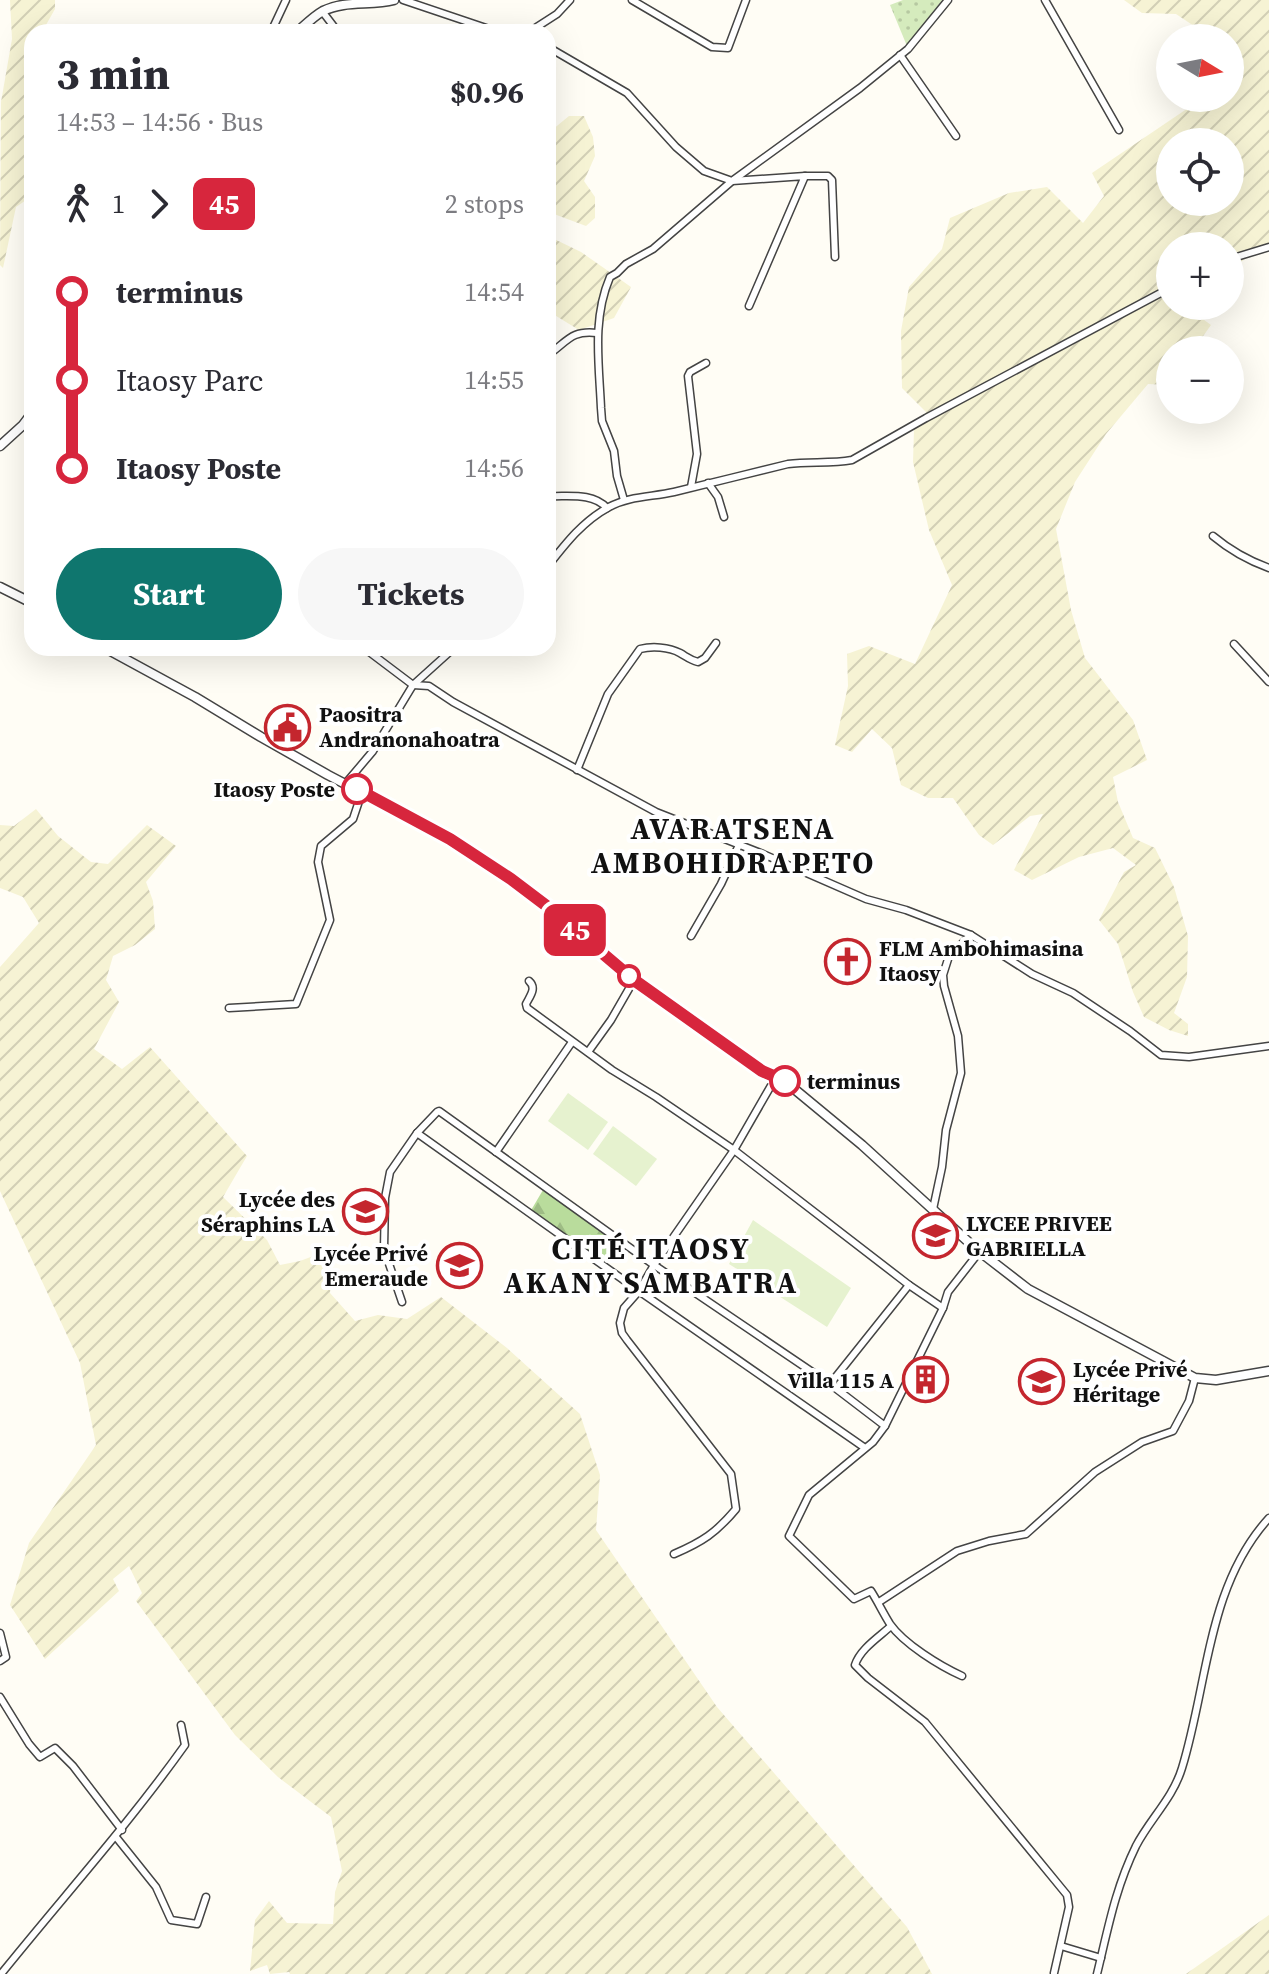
<!DOCTYPE html>
<meta charset="utf-8">
<style>
:root{--surface:#fff;--page:#f7f7f7;--text:#2b2b33;--muted:#7c7c81;--accent:#0f766e}
body{margin:0;font-family:"Source Serif 4",serif;background:var(--page);color:var(--text);height:100vh;display:flex;flex-direction:column;font-size:30px;white-space:nowrap}
*{box-sizing:border-box;margin:0}
p{font-size:26px;color:var(--muted)}
.icon{flex:none;width:44px;height:44px;fill:none;stroke:currentColor;stroke-width:2;stroke-linecap:round;stroke-linejoin:round}
.map{position:relative;flex:1;overflow:hidden}
.drawer{position:absolute;left:24px;top:24px;width:532px;height:632px;display:flex;flex-direction:column;background:var(--surface);border-radius:24px;box-shadow:0 8px 32px #0002}
.drawer>*{flex:none}
.badge{padding:0 16px;border-radius:12px;font-size:28px;line-height:52px}
.needle{width:52px;rotate:100deg}
.tools{position:absolute;left:1156px;top:24px;display:grid;gap:16px}
.tools a{display:grid;place-items:center;width:88px;height:88px;border-radius:50%;background:var(--surface);box-shadow:0 8px 32px #0002;font-size:40px}
.map>.badge{position:absolute;translate:-50% -50%;box-shadow:0 0 0 4px #fff}
.legs{display:flex;align-items:center;gap:12px;height:88px;padding:0 32px;font-size:26px}
.legs p{margin-inline-start:auto}
.head{display:flex;align-items:center;justify-content:space-between;height:136px;padding:0 32px}
h1{font-size:44px;font-weight:700;line-height:60px}
.primary-button{display:flex;gap:16px;margin-top:auto;padding:16px 32px}
.primary-button a{flex:1;height:92px;border-radius:48px;background:var(--accent);color:#fff;font-size:32px;font-weight:700;line-height:92px;text-align:center}
.primary-button a+a{background:var(--page);color:var(--text)}
ul{padding:0 32px;list-style:none}
li{display:flex;align-items:center;gap:28px;height:88px;font-size:30px}
li i{display:grid;place-items:center;width:12px;height:100%;margin:0 10px;background:currentColor}
li i::after{content:'';width:20px;height:20px;margin:-10px;border:6px solid;border-radius:50%;background:var(--surface)}
li p{margin-inline-start:auto}
li:first-child i{background:linear-gradient(#0000 50%,currentColor 0)}
li:last-child i{background:linear-gradient(currentColor 50%,#0000 0)}
.map>svg:first-child{display:block}
.farmland{fill:url(#farmland-furrows);fill-rule:evenodd}
.forest{fill:url(#forest-firs)}
.park{fill:url(#park-dots)}
.pitch{fill:#e6f2cf}
.lines{fill:none;stroke-linecap:round;stroke-linejoin:round}
.minor-casing{stroke:#444;stroke-width:9}
.tertiary-casing{stroke:#444;stroke-width:11}
.minor{stroke:#fff;stroke-width:6}
.tertiary{stroke:#fff;stroke-width:8}
.line-1-casing{stroke:#fff;stroke-width:18}
.line-1{stroke:#d7263d;stroke-width:12}
.stop-1-dot{fill:#fff;stroke:#d7263d;stroke-width:4}
.labels{text-anchor:middle;stroke-width:8;stroke-linejoin:round;paint-order:stroke}
.poi-label{font-size:22px;font-weight:bold;fill:#111;stroke:#fff;text-anchor:start}
.stop-label{font-size:22px;font-weight:bold;fill:#111;stroke:#fff;text-anchor:end}
.district-label{font-size:30px;font-weight:bold;letter-spacing:2px;fill:#111;stroke:#fff}
</style>
<div class="map">
<svg width="1269" height="1974" viewBox="0 0 1269 1974">
<defs>
<pattern id="farmland-furrows" width="10" height="10" patternUnits="userSpaceOnUse" patternTransform="scale(2)"><rect width="10" height="10" fill="#f6f3d4"/><path d="M-1 1l2-2M0 10L10 0M9 11l2-2" fill="none" stroke="#d2cfb5"/></pattern>
<pattern id="forest-firs" width="22" height="20" patternUnits="userSpaceOnUse" patternTransform="scale(2)"><rect width="22" height="20" fill="#b9dc9c"/><path d="M5 1l3.5 6h-7zM16 11l3.5 6h-7z" fill="#9ebc85"/></pattern>
<pattern id="park-dots" width="8" height="8" patternUnits="userSpaceOnUse" patternTransform="scale(2)"><rect width="8" height="8" fill="#d5ebbd"/><path d="M2 2h.1M6 6h.1" fill="none" stroke="#b6c8a1" stroke-width="1.8" stroke-linecap="round"/></pattern>
</defs>
<rect width="100%" height="100%" fill="#fffdf5"/>
<!-- farmland -->
<g class="farmland">
<path d="M10,0h45v9l-13,23h-10v164l-16,11 -13,61 -3,-3 1,-163 11,-63z"/>
<path d="M1124,0h145v249l-13,2 -26,19v-24h-60v60h30l-4,8 15,11 -18,25h-23v32l-2,3 -20,-1 -42,50 -31,48 -19,47 15,81 14,48 48,62 14,40 -34,17 5,25 15,36 22,10 19,39 14,49 -1,41 -13,36 14,11v12l-19,-6 -25,-13 -11,-25 -15,-48 -19,-24 25,-48 12,-7 -23,-17 -34,9 -47,23 -18,-10 29,-56 -13,2 -37,29 -14,-10 -26,-37h-25l-27,-13 -9,-37 -20,-19 -20,23 -17,-7 13,-59 -1,-32 22,-8 46,18 37,-79 -23,-55 -16,-68 1,-32 12,-18 -24,-24 -1,-57 8,-44 33,-38 8,-31 59,-25 38,-6 36,36 21,-27 -12,-23 108,-73v-2h30v-60h-18l-36,-24 -34,-1zM1170,142h60v60h-60z"/>
<path d="M569,116h15l9,21 2,19 -11,25 11,16v21l-9,8 -32,-12 -6,14v-99l4,1z"/>
<path d="M548,236l33,16 50,35 -17,31 -35,12 -31,-19z"/>
<path d="M36,809l22,27 33,26 17,2 39,-39 29,21 -30,36 7,19 2,28 -20,16 -22,11 -7,24 13,22 -25,47 28,20 28,-22 97,109 -24,41 44,43 13,25 20,-4 24,-9 8,19 -2,22 25,28 23,-6 29,4 34,-22 66,51 73,66 20,61 -4,55 121,177 190,220 25,47h-642l-1,-2 -19,2 -3,-9 -17,6 5,-51 14,-19 18,22 46,1 2,-32 7,-21 -11,-54 -53,-40 -43,-42 -99,-134 6,-8 -13,-27 -16,13 6,12 -74,68 -35,-54 19,-62 67,-98 -16,-82 -80,-172v-224l39,-44 -16,-26 -23,-9v-63l14,1z"/>
<path d="M1269,1915v59h-83z"/>
</g>
<!-- forest -->
<path class="forest" d="M543,1190l72,49 -11,25 -74,-52z"/>
<!-- park -->
<path class="park" d="M903,0h39l-26,37 -9,9 -17,-41z"/>
<!-- pitch -->
<g class="pitch">
<path d="M568,1093l40,29 -20,28 -40,-29z"/>
<path d="M613,1126l44,33 -21,27 -43,-32z"/>
<path d="M753,1220l98,68 -24,39 -98,-63z"/>
</g>
<g class="lines">
<defs>
<g id="minor">
<path d="M403,0l95,32"/>
<path d="M632,0l80,47 16,1 18,-48"/>
<path d="M1045,0l74,130"/>
<path d="M322,11l16,21"/>
<path d="M271,32l15,-32"/>
<path d="M529,32l28,-18 13,-14"/>
<path d="M548,47l79,46 49,54 28,24 28,10 128,-93 48,-39 40,-49"/>
<path d="M900,55l56,81"/>
<path d="M805,176h23l4,4 3,77"/>
<path d="M1230,259l39,-12"/>
<path d="M548,355c20,-14 23,-25 49,-22"/>
<path d="M23,425l9,6"/>
<path d="M708,483l10,14 6,20"/>
<path d="M691,487l6,-33 -9,-78 2,-4 16,-9"/>
<path d="M548,496c20,1 44,-4 59,12"/>
<path d="M624,500l-7,-24 -3,-25 -12,-30 -1,-13c-2,-45 -9,-89 9,-131l7,-4 9,-9 27,-15 79,-68 73,-5 -56,130"/>
<path d="M1213,536c18,15 34,24 56,32"/>
<path d="M548,566c18,-23 35,-45 61,-59 20,-11 43,-10 65,-15 38,-9 76,-19 114,-28 21,-3 42,0 64,-4l74,-42 244,-130"/>
<path d="M1234,644l35,38"/>
<path d="M364,648l49,37 16,1 24,16 203,110 107,42 103,45 40,11 65,25 61,39 41,19 57,38 31,24 28,2 80,-11"/>
<path d="M577,770l31,-76 32,-45c12,-3 29,-2 40,4 7,4 10,7 18,9l7,-4 11,-15"/>
<path d="M346,783l27,-32 40,-66 41,-37"/>
<path d="M691,936l30,-52 18,-39"/>
<path d="M529,981c8,7 1,15 -3,23l1,4 85,62 44,27 78,53 175,135 34,23"/>
<path d="M229,1008l67,-4 34,-84 -12,-58 3,-16 32,-27 9,-27"/>
<path d="M588,1052l23,-32 23,-40"/>
<path d="M417,1133l222,158 226,157"/>
<path d="M496,1152l76,-110"/>
<path d="M933,1209l9,-42 4,-37 15,-57 -3,-37 -14,-50 -1,-11 6,-19 22,-21"/>
<path d="M402,1302l-18,-53 1,-51 5,-26 27,-39 20,-21 2,-1 215,154 176,119 55,42"/>
<path d="M830,1384l79,-99"/>
<path d="M674,1554c28,-12 42,-21 62,-45l-5,-35 -104,-134 -5,-7 -2,-10 4,-15 15,-17 15,-26 80,-115 42,-73"/>
<path d="M879,1602l78,-51 32,-10 37,-7 69,-62 47,-30 31,-11 16,-30 6,-23"/>
<path d="M891,1626c-12,11 -31,23 -36,39l13,13 57,44 142,173 2,12 -15,66"/>
<path d="M0,1633l6,24 -6,4"/>
<path d="M962,1676c-22,-10 -58,-32 -72,-52 -7,-11 -12,-22 -19,-33l-17,8 -65,-63 20,-41 64,-53 12,-16 58,-118 5,-16 32,-41"/>
<path d="M0,1697l29,47 11,13 15,-9 18,18 49,64"/>
<path d="M116,1837l40,50 15,33 26,4 9,-27"/>
<path d="M1061,1946l40,12"/>
<path d="M1,1974c62,-77 127,-149 184,-229l-4,-20"/>
<path d="M1097,1974c11,-45 18,-85 39,-128 14,-27 37,-48 46,-78 26,-84 25,-182 87,-250"/>
</g>
<g id="tertiary">
<path d="M297,32c8,-7 17,-16 26,-21 22,-11 48,-5 71,-11"/>
<path d="M0,446l23,-21 9,-12"/>
<path d="M0,587l32,16"/>
<path d="M105,648l90,49 66,40 67,38 122,64 61,40 37,28 86,73 128,91 25,12 75,62 113,103 53,41 167,89 21,2 53,-9"/>
</g>
</defs>
<!-- minor casing -->
<use href="#minor" class="minor-casing"/>
<!-- tertiary casing -->
<use href="#tertiary" class="tertiary-casing"/>
<!-- minor -->
<use href="#minor" class="minor"/>
<!-- tertiary -->
<use href="#tertiary" class="tertiary"/>
</g>
<g class="lines">
<defs>
<path id="line-1" d="M357,789l93,50 61,40 37,28 86,73 128,91 23,10"/>
</defs>
<!-- line-1 casing -->
<use href="#line-1" class="line-1-casing"/>
<!-- line-1 -->
<use href="#line-1" class="line-1"/>
</g>
<!-- icons -->
<defs>
<symbol id="civic-ring" viewBox="-11 -11 22 22"><circle r="9.5" fill="#fff" stroke="#c4262e" stroke-width="1.5"/><path d="M-.6-6.5H3V-4.5H.6V-3L4-1V1h2V6H-6V1h2V-1L-.6-3ZM-1.2 2.5V6h2.4V2.5Z" fill="#c4262e"/></symbol>
<symbol id="church-ring" viewBox="-11 -11 22 22"><circle r="9.5" fill="#fff" stroke="#c4262e" stroke-width="1.5"/><path d="M-1.2-6h2.4v3.5h3.3v2.4h-3.3V6h-2.4V-.1h-3.3v-2.4h3.3Z" fill="#c4262e"/></symbol>
<symbol id="school-ring" viewBox="-11 -11 22 22"><circle r="9.5" fill="#fff" stroke="#c4262e" stroke-width="1.5"/><path d="M0-5L7-2L0 1L-7-2ZM-4 1L0 2.5L4 1V4Q0 6-4 4Z" fill="#c4262e"/></symbol>
<symbol id="building-ring" viewBox="-11 -11 22 22"><circle r="9.5" fill="#fff" stroke="#c4262e" stroke-width="1.5"/><path d="M-4-6H4V6H1V3H-1V6H-4ZM-2.5-4.3h1.7v1.8h-1.7ZM.8-4.3h1.7v1.8H.8ZM-2.5-1h1.7V.8h-1.7ZM.8-1h1.7V.8H.8Z" fill="#c4262e"/></symbol>
</defs>
<g fill-rule="evenodd">
<use href="#civic-ring" x="262" y="702" width="51" height="51"/>
<use href="#church-ring" x="822" y="936" width="51" height="51"/>
<use href="#school-ring" x="340" y="1186" width="51" height="51"/>
<use href="#school-ring" x="910" y="1210" width="51" height="51"/>
<use href="#school-ring" x="434" y="1240" width="51" height="51"/>
<use href="#building-ring" x="900" y="1354" width="51" height="51"/>
<use href="#school-ring" x="1016" y="1356" width="51" height="51"/>
</g>
<!-- markers -->
<g class="stop-1-dot">
<circle cx="357" cy="789" r="14"/>
<circle cx="629" cy="976" r="10"/>
<circle cx="785" cy="1081" r="14"/>
</g>
<g class="labels">
<!-- poi labels -->
<g class="poi-label">
<text x="319" y="722">Paositra<tspan x="319" dy="25">Andranonahoatra</tspan></text>
<text x="879" y="956">FLM Ambohimasina<tspan x="879" dy="25">Itaosy</tspan></text>
<text x="335" y="1207" text-anchor="end">Lycée des<tspan x="335" dy="25">Séraphins LA</tspan></text>
<text x="966" y="1231">LYCEE PRIVEE<tspan x="966" dy="25">GABRIELLA</tspan></text>
<text x="428" y="1261" text-anchor="end">Lycée Privé<tspan x="428" dy="25">Emeraude</tspan></text>
<text x="1073" y="1377">Lycée Privé<tspan x="1073" dy="25">Héritage</tspan></text>
<text x="894" y="1388" text-anchor="end">Villa 115 A</text>
</g>
<!-- stop labels -->
<g class="stop-label">
<text x="335" y="797">Itaosy Poste</text>
<text x="807" y="1089" text-anchor="start">terminus</text>
</g>
<!-- district labels -->
<g class="district-label">
<text x="733" y="839">AVARATSENA<tspan x="733" dy="34">AMBOHIDRAPETO</tspan></text>
<text x="651" y="1259">CITÉ ITAOSY<tspan x="651" dy="34">AKANY SAMBATRA</tspan></text>
</g>
</g>
</svg>
<div class="tools">
<a><svg class="needle" viewBox="-14 -14 28 28"><path d="M0-13l5 13h-10z" fill="#e53935"/><path d="M0 13l5-13h-10z" fill="#7c7c81"/></svg></a>
<a><svg class="icon" aria-label="locate" viewBox="0 0 24 24"><circle cx="12" cy="12" r="6"/><path d="M12 2v4M12 18v4M2 12h4M18 12h4"/></svg></a>
<a>+</a>
<a>−</a>
</div>
<b class="badge" style="left:575px;top:930px;background:#d7263d;color:#fff">45</b>
<section class="drawer">
<div class="head"><div><h1>3 min</h1><p>14:53 – 14:56 · Bus</p></div><b>$0.96</b></div>
<div class="legs"><svg class="icon" aria-label="walk" viewBox="0 0 24 24"><circle cx="13" cy="4" r="2"/><path d="M13 8l-2 6 4 7M11 14l-3 7M7 12l3-4h3l4 4"/></svg>1<svg class="icon" aria-label="forward" viewBox="0 0 24 24"><path d="M9 5l7 7-7 7"/></svg><b class="badge" style="background:#d7263d;color:#fff">45</b><p>2 stops</p></div>
<ul>
<li><i style="color:#d7263d"></i><b>terminus</b><p>14:54</p></li>
<li><i style="color:#d7263d"></i><span>Itaosy Parc</span><p>14:55</p></li>
<li><i style="color:#d7263d"></i><b>Itaosy Poste</b><p>14:56</p></li>
</ul>
<div class="primary-button"><a>Start</a><a>Tickets</a></div>
</section>
</div>
